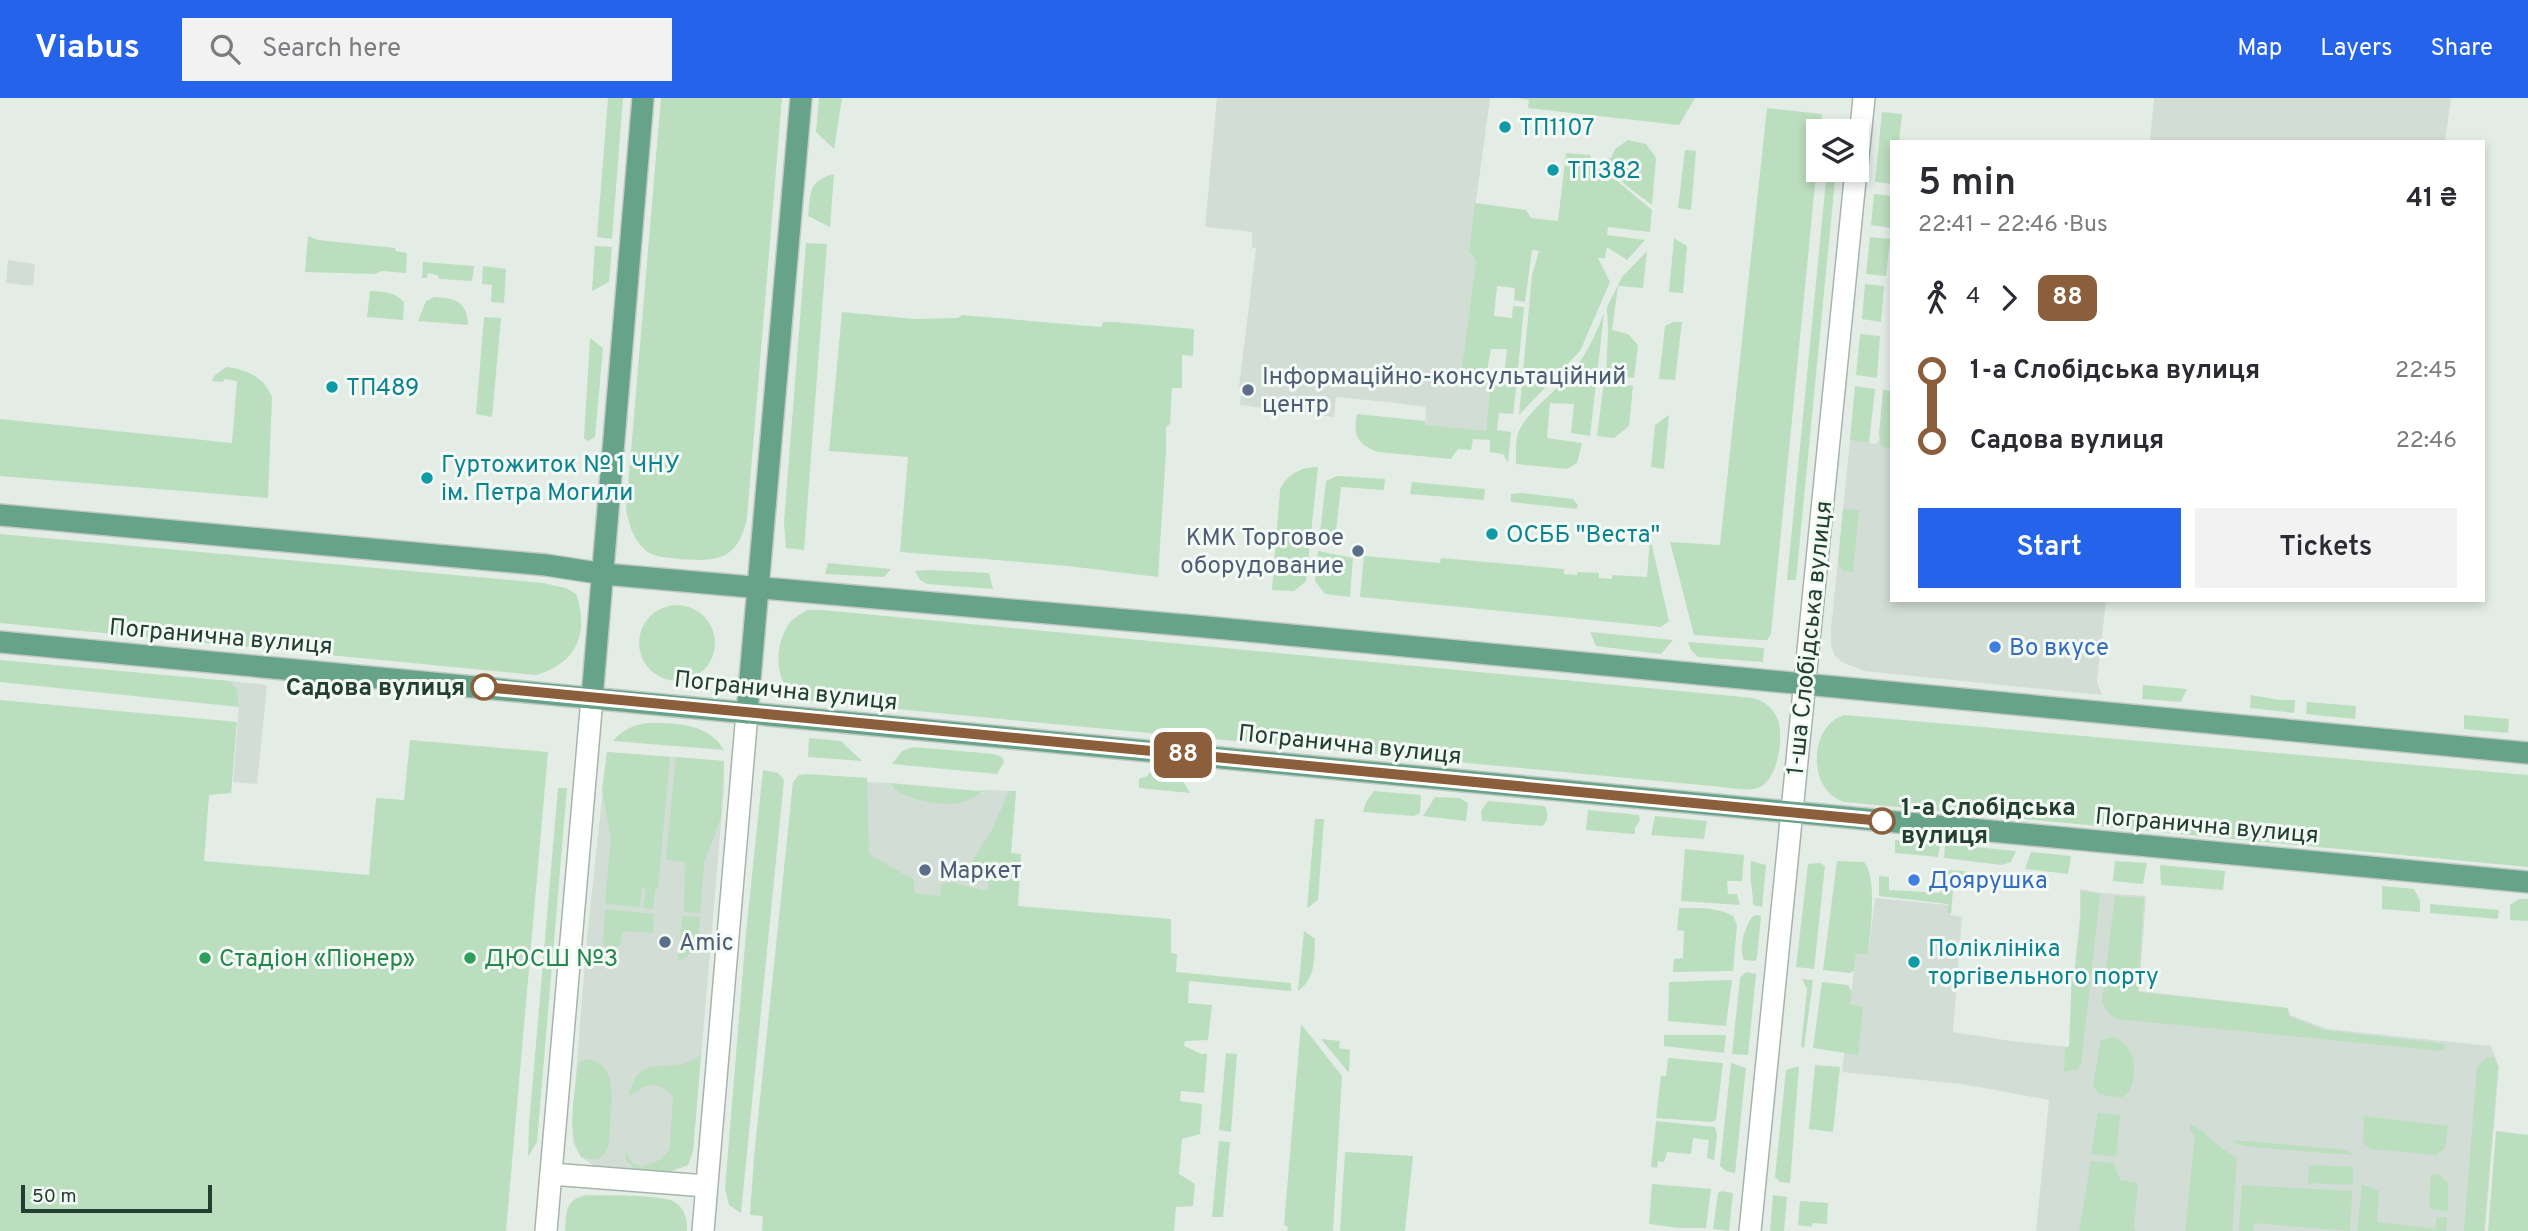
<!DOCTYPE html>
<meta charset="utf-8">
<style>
:root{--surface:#fff;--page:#f2f2f3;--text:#2b2b33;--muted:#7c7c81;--accent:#2563eb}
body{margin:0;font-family:Overpass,sans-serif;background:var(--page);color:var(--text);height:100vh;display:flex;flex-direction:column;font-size:26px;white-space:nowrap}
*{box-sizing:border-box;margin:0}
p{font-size:23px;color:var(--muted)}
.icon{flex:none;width:38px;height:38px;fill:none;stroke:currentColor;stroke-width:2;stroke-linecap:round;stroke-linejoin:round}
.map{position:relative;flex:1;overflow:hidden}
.sheet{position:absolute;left:1890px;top:42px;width:595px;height:462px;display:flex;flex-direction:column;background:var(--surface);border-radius:0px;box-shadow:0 4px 10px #0003}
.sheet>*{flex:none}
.badge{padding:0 14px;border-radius:10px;font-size:24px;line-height:46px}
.tools{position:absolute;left:1806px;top:21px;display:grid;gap:14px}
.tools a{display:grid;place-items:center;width:63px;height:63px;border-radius:0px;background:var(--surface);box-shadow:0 4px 10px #0003;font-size:35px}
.scale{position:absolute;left:21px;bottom:18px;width:191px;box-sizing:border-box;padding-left:7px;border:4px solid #223f31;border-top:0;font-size:19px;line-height:24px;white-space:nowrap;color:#223f31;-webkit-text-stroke:5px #f3f9f5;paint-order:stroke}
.map>.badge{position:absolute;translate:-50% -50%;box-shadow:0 0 0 4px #fff}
.legs{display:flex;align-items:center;gap:10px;height:77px;padding:0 28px;font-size:23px}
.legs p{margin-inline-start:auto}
.overview{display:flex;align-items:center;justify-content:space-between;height:119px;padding:0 28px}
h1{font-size:38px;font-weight:600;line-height:52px}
.cta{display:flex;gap:14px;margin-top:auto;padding:14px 28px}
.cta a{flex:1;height:80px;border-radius:0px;background:var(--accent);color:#fff;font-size:28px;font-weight:600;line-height:80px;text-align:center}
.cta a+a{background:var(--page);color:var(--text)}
ul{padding:0 28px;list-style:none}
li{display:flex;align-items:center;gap:24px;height:70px;font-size:26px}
li i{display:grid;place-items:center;width:10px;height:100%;margin:0 9px;background:currentColor}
li i::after{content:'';width:18px;height:18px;margin:-9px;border:5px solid;border-radius:50%;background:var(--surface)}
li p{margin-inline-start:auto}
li:first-child i{background:linear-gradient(#0000 50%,currentColor 0)}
li:last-child i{background:linear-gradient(currentColor 50%,#0000 0)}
header{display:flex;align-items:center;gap:42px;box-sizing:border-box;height:98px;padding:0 35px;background:var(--accent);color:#fff}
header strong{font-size:33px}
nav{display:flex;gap:38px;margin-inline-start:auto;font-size:24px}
.search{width:490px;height:63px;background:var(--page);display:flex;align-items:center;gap:18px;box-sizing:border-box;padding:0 24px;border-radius:0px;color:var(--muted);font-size:26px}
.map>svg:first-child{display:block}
.built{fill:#d1ddd5}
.green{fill:#bbdebe}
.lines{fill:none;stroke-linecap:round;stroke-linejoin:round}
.minor-casing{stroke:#a5b5ac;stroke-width:24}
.major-casing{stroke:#c1c9c5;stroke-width:24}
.minor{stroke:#fff;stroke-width:21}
.major{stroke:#66a388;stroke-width:21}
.line-1-casing{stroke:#fff;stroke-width:16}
.line-1{stroke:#8b5e3c;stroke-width:10}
.culture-dot{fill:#0f9aa8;stroke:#f3f9f5;stroke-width:2.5}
.service-dot{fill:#5c6f8a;stroke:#f3f9f5;stroke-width:2.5}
.shop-dot{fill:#3f7fe0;stroke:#f3f9f5;stroke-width:2.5}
.stop-1-dot{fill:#fff;stroke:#8b5e3c;stroke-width:3.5}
.leisure-dot{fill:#2e9e5b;stroke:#f3f9f5;stroke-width:2.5}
.labels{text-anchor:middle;stroke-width:6;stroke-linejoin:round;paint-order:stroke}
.culture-label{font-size:24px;fill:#0d838f;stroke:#f3f9f5;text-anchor:start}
.service-label{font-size:24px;fill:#4e5e75;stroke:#f3f9f5;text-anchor:start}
.street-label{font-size:24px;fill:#223f31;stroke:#f3f9f5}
.shop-label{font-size:24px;fill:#366cbe;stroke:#f3f9f5;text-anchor:start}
.stop-label{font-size:24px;font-weight:bold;fill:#223f31;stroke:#f3f9f5;text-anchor:end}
.leisure-label{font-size:24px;fill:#27864d;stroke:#f3f9f5;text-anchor:start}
</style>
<header>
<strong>Viabus</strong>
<div class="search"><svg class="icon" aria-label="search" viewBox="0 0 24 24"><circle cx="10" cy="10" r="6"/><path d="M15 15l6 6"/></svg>Search here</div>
<nav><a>Map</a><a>Layers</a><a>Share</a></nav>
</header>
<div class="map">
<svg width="2528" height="1133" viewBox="0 0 2528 1133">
<rect width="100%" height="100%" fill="#e3ede6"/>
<!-- built -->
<g class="built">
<path d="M1217,0h273l-21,154 7,8 -16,121 30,5 -4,46 -61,-7 1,-18 -39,-5 -51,-5 -2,20 -94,-12 2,-18h-3l17,-139h-4v-16l-47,-5z"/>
<path d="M2154,0h297l-6,44h-295z"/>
<path d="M8,162l27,4 -2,22 -27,-3z"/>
<path d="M1879,341l13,1v160h214l-9,81 5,14 -238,-24 -22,-9 -7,-6 -4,-11v-17l19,-188 26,4z"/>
<path d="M230,583l37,4 -10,99 -24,-2 6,-75 -2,-18z"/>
<path d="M607,654l117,9v27l-31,363 -5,14 -19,7 -73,-5 -15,-10 -8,-14 -1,-18 15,-188z"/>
<path d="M867,680v4l23,1 2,4 19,11 31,5 39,-9 5,-4 30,1 -5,62 10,1 -4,52 -103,-13 -51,-38 -1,-54z"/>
<path d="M2080,791l21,4 45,3 -7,95 149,17 2,7 37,14 164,17 8,21 -14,164h-449l13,-131 -87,-16 -120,-12 14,-118h12l7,-56 73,7 -1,9 15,3 -9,115 58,9 58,6 2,-18v-55l3,-1 6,-58z"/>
</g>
<!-- green -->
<g class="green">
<path d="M608,0h15l-11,141 -15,-2z"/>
<path d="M661,0h121l-35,420c-9,42 -29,44 -68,41 -12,-2 -26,-1 -35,-10 -12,-12 -14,-23 -18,-39z"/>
<path d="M819,0h23l-8,51 -18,-17z"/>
<path d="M1516,0h179l-16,27 -151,-17 1,-8z"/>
<path d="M1767,10l55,6 -2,17h-2v23l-47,480 -4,6h-8l-65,-5 -24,-93 50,3z"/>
<path d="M1882,14l20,2 -3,28h-7v42l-17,-2z"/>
<path d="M1628,42l18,4 10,14 -4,47c-15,-12 -41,-27 -45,-47h4l4,-9z"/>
<path d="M1685,52l11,1 -5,59 -13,-2z"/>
<path d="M1566,55l24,2 5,14 9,1 48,40 -2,22 -42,-5 -1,8 38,5 -18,20 -20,-13 -2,11h-7l12,24 -30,69 -61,64 13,-140 7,-24 -7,-1 -7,52 -11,-2 1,-12 -18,-2 -3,30 18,2 1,-12 11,1 -6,62 -13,-1 2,-19h-16l-4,22 4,2 2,11 9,2 2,-13h14l-5,41 -14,-1 -2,17 14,2 -3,31 -5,-9 -13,-2v-12l-17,-1 -2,11 -13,-1 -7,10 -73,-7c-21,-8 -25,-16 -21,-38l68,7v4l61,6 4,-45 -30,-5 16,-121 -7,-8 6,-49 51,7 5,8 27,3z"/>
<path d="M1827,72h9l-40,410h-9z"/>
<path d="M834,76l-4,53 -22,-11c3,-24 0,-35 26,-42z"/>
<path d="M1874,96l18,2 -1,32 -20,-3z"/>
<path d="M308,138l10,4 77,8 1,3 11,2 -1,20 -24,-2 -7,3 -70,-2z"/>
<path d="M1870,139l20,2 -4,37 -20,-2z"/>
<path d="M1674,140l13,8 -4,47 -14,-1z"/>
<path d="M806,145l21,1 -23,306 -18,-2 -2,-26z"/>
<path d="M595,148l17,1 -3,35 -17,9z"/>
<path d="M1647,153l-4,37 -25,-2 -6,44 16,4 10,11 -4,33 -28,-2 2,-45 -1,-24 15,-30z"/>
<path d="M423,164l51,4 -2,15 -32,-2 -3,-4 -9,-2 -1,5h-5z"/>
<path d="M483,168l23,3 -2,34 -13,-1 1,-17 -10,-1z"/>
<path d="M1865,186l19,2 -3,36 -19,-3z"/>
<path d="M370,193c13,1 24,0 34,11l-1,18 -36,-3z"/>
<path d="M434,199c21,1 33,4 34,28l-50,-4 8,-20z"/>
<path d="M842,214l73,7 43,-1 4,-3 139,12 2,-5h11l80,7 -1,27 -11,-1v33h-10l-2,36 -4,3v25l-8,125 -90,-11 -168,-14 8,-95 -79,-6z"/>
<path d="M1604,215l-14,123 -19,-3 3,-29 -24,-1 -3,35 35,5 -5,20 -10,6 -51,-5c0,-10 -1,-24 3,-33 7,-17 34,-38 47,-52 19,-21 28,-40 38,-66z"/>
<path d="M484,219l17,1 -9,99 -16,-3z"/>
<path d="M1673,224h9l-7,58 -16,-1 6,-53z"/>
<path d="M1860,236l20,2 -3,42 -21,-3z"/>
<path d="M590,240l13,10 -8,89 -7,4 -4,-3z"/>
<path d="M226,269c20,2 38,10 46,30l-4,101 -268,-22v-57l232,24 5,-62 -13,-2 -1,3 -11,-1 2,-5z"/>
<path d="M1604,284l29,4 -4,40 -15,12 -17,-2z"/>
<path d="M1855,288l20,3 -6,54 -19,-3z"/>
<path d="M1883,292l9,1v59l-11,-4 -2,-12z"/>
<path d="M1669,317l-5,54 -13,-2 4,-42z"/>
<path d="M1318,369l-12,114 -12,10 -22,-1 8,-100c6,-16 22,-23 38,-23z"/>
<path d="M1337,378l48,3 -1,11 -43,-3 -6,53 -11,1 -4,-9 6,-51z"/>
<path d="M1412,384l73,7 -1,11 -74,-6z"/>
<path d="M1521,395l52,6 5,6 -1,4 -66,-7v-8z"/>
<path d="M1843,411l16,1 -6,62 -10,-1 -5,-7z"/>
<path d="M0,436l544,49 22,5 10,6c14,39 0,70 -40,81l-536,-52z"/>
<path d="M1650,439l19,84 -8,6 -301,-30 4,-41 76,7 1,-5 123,11v5l13,1v-3l22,1v5l13,1v-4l35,2z"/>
<path d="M1318,453l35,7 -3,39 -25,-3 -10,-13z"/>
<path d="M828,465l63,6 -7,8 -59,-3z"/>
<path d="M928,472l61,3 4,16 -66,-5 -7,-4 -5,-9z"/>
<circle cx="677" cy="545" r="38"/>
<path d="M807,512h15l931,88c11,3 19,9 24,20 8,16 1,61 -17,69 -10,5 -27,1 -38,0l-922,-87c-26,-14 -27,-53 -11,-76 4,-6 12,-10 18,-14z"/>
<path d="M1590,534l83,8 -12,14 -65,-8z"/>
<path d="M1688,544l76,6 -1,14 -65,-5 -7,-7z"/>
<path d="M0,562l230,21 7,8 2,18 -239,-25z"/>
<path d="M2143,587l44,4 -6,13 -39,-3z"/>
<path d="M2251,597l28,5h16l-1,13 -44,-5z"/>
<path d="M0,602l237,22 -6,71 -22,2 -5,66 165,14 7,-77 28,2 6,-60 138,12 -42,479h-506z"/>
<path d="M2307,604l49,4 -1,13 -49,-5z"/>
<path d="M1845,617l683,60v92l-684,-65c-38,-12 -35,-78 1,-87z"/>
<path d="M2464,617l45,4 -1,14 -44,-4z"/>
<path d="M647,625c29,0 61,0 77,27l-111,-9c9,-11 20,-16 34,-18z"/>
<path d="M809,640l32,3 21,20 -54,-4z"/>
<path d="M913,649l81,7 8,3 2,5 -7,12 -105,-10 10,-13z"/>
<path d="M607,654l63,5 -12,130 -3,3 -2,19 -10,-1 3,-19 -4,-1 -2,19 -35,-3 6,-66 -9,-48z"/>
<path d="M676,659l48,4 -3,56 -17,46 -4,50 -16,-1 1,-50 -19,-2z"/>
<path d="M1152,671l26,3 12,21 -51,-5v-9l8,-3z"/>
<path d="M763,672l15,3 6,7 -43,433 -12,-8 -4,-17 21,-255z"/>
<path d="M807,676l60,4 2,76 45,26v13l26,3 1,-11 8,-3 38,9 2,-11 -24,-8 27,-42 17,-39h7l-5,62 10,1 -3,52 153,13v34l6,1 -1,18 115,11v8l-102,-10 -1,22 24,2 -4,35 -23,1 -1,5 18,8h5l-3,39 -23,-2 -1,10 22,3 -2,30 -18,5 -3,35 16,10 -2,22 -17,1 -2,24h-412l1,-15 -13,-1 4,-58 39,-375 6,-7z"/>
<path d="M890,685l89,8 6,-1c-7,6 -17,11 -26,13 -18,3 -59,-3 -69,-20z"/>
<path d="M558,690h9l-30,354 -9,15 1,-32z"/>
<path d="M1374,693l47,4 -1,18 -6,3 -51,-4 3,-10z"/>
<path d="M1435,699l24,1 9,5 -2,18 -43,-5z"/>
<path d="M1488,703l57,5c3,8 4,15 -3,20l-60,-5 -1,-10z"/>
<path d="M1588,712l51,5 1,6 -5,6v7l-49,-4z"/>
<path d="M1655,718l52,5 -3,18 -53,-4z"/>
<path d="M1315,721h9l-6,81 -11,8z"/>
<path d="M1895,742l45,4 -2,13 -43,-4z"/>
<path d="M1945,746l71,7 -5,11 -9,3 -58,-7z"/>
<path d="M1685,751l59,6 -2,26h-15l1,13h9l3,11 -59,-4z"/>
<path d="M2031,754l40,4 -3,18 -43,-5z"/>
<path d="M1751,763l15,4 -4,42 -9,-2c0,-15 -4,-29 -2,-44z"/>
<path d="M1837,763l27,1c14,15 6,72 4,92h-12l-2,17 -4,2 -27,-3z"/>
<path d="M2115,763l32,2 -4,21 -30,-3z"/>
<path d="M1820,765l5,3 -11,103 -18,-2 12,-103z"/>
<path d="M2160,767l65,6 -2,19 -62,-5z"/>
<path d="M1942,772l23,1v8l-11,-1 -3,36 -4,-1 1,-9 -69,-8v-20l10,1v13l51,3z"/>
<path d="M2382,788l32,3 6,11v12l-38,-3z"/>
<path d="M2081,793l19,3 -19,170 -4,6 -13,2 1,-25h4l3,-72 3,-2 6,-56z"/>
<path d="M2115,798l29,2 -6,94 149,16 2,8 34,14 122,14 -2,7 -326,-32 -8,-5 -7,-12z"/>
<path d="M2519,801h9v22l-18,-1v-15z"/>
<path d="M2430,806l69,6 -1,9 -68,-6z"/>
<path d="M1679,810c19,0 38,-1 54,8l4,9 -4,46 -60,1 1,-13 9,-1 1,-27 -7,-1z"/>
<path d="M605,811l49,5 -1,19 -30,-2 -3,13 -5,5 -10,-1 -2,-4z"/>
<path d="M1758,817l3,1 -4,42 -2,3 -11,-1c-6,-12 1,-34 9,-44z"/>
<path d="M682,818l18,1c-2,24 2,34 -22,44z"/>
<path d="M1304,833l11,8c-1,21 1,39 -17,52z"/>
<path d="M1746,874l10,2 -8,81 -16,-1 8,-76z"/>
<path d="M1802,881l11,1 -9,68 -3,-1 6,-58z"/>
<path d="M1732,882l-6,46 -58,-5 1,-39z"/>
<path d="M1822,884l26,3 4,7 -2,12 13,3 -5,48 -45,-7z"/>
<path d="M1301,926l41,52 -9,155h-46l1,-4 -4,-2z"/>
<path d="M1664,937h62l-2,18 -60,-7z"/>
<path d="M2113,939c28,8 25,55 9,60 -7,1 -16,-2 -23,-3l-6,-8 8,-46z"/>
<path d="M1321,941l19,2 -1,7 11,2 -1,23z"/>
<path d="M1226,955l11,1 -6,78 -12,-2z"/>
<path d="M701,956l-8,97 -5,14 -19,7 -32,-1 -10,-10 -2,-10 7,12 10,4 18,-7 10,-11 3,-53c-16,-16 -26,-13 -44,0 11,-50 45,-16 72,-42z"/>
<path d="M2494,959l4,10 -14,164h-20l13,-164 9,-9z"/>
<path d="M1668,960l55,5 -7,57 -4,2 -56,-4 5,-42h5z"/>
<path d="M585,961c33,2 27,42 25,65 -1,11 1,24 -8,32 -5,5 -15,3 -21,1 -15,-29 -6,-62 -3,-93z"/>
<path d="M1731,965l15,5 -11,105 -9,-2 -6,-5z"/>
<path d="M1815,967l25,2 -7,65 -24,-3z"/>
<path d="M1799,968l-9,117 -10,-1 -5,-5 11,-107z"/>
<path d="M2098,1015l22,2 -4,42 -25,-3z"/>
<path d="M2364,1018l84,10 -3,22 -9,7 -65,-6 -8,-7z"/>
<path d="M1656,1023l59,6 2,8 -3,25 -7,-2 2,-18 -16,-2 -2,16 -24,-2 -3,10 -6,-1 -1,7 -6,-1z"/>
<path d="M2191,1026c17,9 28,25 46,34l-5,73h-47l10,-96 -5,-3z"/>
<path d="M2496,1033l32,4v96h-40z"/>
<path d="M2233,1042l113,10 7,5 -102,-8 -14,-3z"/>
<path d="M1219,1043l11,1 -7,75h-11z"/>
<path d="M1345,1054l68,4 -8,75h-65z"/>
<path d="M2091,1063l23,3 6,16 18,3 -4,44 2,4h-57z"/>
<path d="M2309,1067l44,2v18l-45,-2z"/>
<path d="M2431,1076l8,1 9,8v29l-19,-4z"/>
<path d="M1652,1086l59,5 -5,39h-27l-30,-4z"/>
<path d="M2242,1087l110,6 -2,40 -96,-8 -1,8h-14z"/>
<path d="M2362,1087l10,2 3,3 4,1 -2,31 58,7 2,-12h10l-1,14h-89z"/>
<path d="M1722,1093l11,2 -4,38 -16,-2 5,-36z"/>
<path d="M586,1097c25,1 60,-1 84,5 13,4 18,18 17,31h-122c2,-20 -1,-30 21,-36z"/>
<path d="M1773,1097l14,2 -3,34h-14z"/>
<path d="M1800,1103l28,2 -1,21 -14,-1 -2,4 -13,-2z"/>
</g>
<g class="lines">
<defs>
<g id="minor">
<path d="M1857,68l7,-68"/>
<path d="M551,1076l155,12"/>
<path d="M546,1133l46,-533"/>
<path d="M703,1133l44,-518"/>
<path d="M1750,1133l106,-1061"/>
</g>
<g id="major">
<path d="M0,417l546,50 58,9 602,53 1322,126"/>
<path d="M0,544l2528,240"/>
<path d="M592,600l51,-600"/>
<path d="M747,615l54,-615"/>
</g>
</defs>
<!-- minor casing -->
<use href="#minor" class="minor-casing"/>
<!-- major casing -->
<use href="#major" class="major-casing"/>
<!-- minor -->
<use href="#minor" class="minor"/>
<!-- major -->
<use href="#major" class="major"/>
</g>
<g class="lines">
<defs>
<path id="line-1" d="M484,589l1398,134"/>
</defs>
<!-- line-1 casing -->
<use href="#line-1" class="line-1-casing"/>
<!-- line-1 -->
<use href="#line-1" class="line-1"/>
</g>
<!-- markers -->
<g class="culture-dot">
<circle cx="1505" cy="29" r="7"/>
<circle cx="1553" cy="72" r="7"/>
<circle cx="332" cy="289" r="7"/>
<circle cx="427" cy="380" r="7"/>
<circle cx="1492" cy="436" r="7"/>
<circle cx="1914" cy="864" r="7"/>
</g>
<g class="service-dot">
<circle cx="1248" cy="292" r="7"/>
<circle cx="1358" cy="453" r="7"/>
<circle cx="925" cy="772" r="7"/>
<circle cx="665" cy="844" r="7"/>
</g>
<g class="shop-dot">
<circle cx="1995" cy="549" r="7"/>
<circle cx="1914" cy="782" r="7"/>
</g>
<g class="stop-1-dot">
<circle cx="484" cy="589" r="12"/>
<circle cx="1882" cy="723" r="12"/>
</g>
<g class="leisure-dot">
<circle cx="205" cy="860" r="7"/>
<circle cx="470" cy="860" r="7"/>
</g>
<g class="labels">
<!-- culture labels -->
<g class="culture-label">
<text x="1519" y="37">ТП1107</text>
<text x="1567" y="80">ТП382</text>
<text x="346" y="297">ТП489</text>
<text x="441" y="374">Гуртожиток № 1 ЧНУ<tspan x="441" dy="28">ім. Петра Могили</tspan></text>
<text x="1506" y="444">ОСББ "Веста"</text>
<text x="1928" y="858">Поліклініка<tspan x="1928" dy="28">торгівельного порту</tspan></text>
</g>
<!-- service labels -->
<g class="service-label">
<text x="1262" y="286">Інформаційно-консультаційний<tspan x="1262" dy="28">центр</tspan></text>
<text x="1344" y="447" text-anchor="end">КМК Торговое<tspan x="1344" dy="28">оборудование</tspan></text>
<text x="939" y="780">Маркет</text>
<text x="679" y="852">Amic</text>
</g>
<!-- street labels -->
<g class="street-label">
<text transform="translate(221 538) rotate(5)" y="8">Погранична вулиця</text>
<text transform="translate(1809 540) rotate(-84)" y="8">1-ша Слобідська вулиця</text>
<text transform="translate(786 592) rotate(6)" y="8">Погранична вулиця</text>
<text transform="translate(1350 646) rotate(6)" y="8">Погранична вулиця</text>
<text transform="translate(2207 727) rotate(5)" y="8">Погранична вулиця</text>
</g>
<!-- shop labels -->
<g class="shop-label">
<text x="2009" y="557">Во вкусе</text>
<text x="1928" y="790">Доярушка</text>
</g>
<!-- stop labels -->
<g class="stop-label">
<text x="465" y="597">Садова вулиця</text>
<text x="1901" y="717" text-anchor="start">1-а Слобідська<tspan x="1901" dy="28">вулиця</tspan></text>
</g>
<!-- leisure labels -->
<g class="leisure-label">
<text x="219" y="868">Стадіон «Піонер»</text>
<text x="484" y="868">ДЮСШ №3</text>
</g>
</g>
</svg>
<div class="tools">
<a><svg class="icon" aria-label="layers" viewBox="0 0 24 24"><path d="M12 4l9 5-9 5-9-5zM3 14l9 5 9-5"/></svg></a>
</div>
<div class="scale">50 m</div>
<b class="badge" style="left:1183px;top:657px;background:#8b5e3c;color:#fff">88</b>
<section class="sheet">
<div class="overview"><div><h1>5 min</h1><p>22:41 – 22:46 · Bus</p></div><b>41 ₴</b></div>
<div class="legs"><svg class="icon" aria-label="walk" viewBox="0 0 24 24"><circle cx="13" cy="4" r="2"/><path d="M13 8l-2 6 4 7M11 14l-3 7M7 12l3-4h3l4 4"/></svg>4<svg class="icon" aria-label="forward" viewBox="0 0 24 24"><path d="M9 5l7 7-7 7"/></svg><b class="badge" style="background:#8b5e3c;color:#fff">88</b></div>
<ul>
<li><i style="color:#8b5e3c"></i><b>1-а Слобідська вулиця</b><p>22:45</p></li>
<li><i style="color:#8b5e3c"></i><b>Садова вулиця</b><p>22:46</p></li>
</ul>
<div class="cta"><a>Start</a><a>Tickets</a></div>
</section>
</div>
